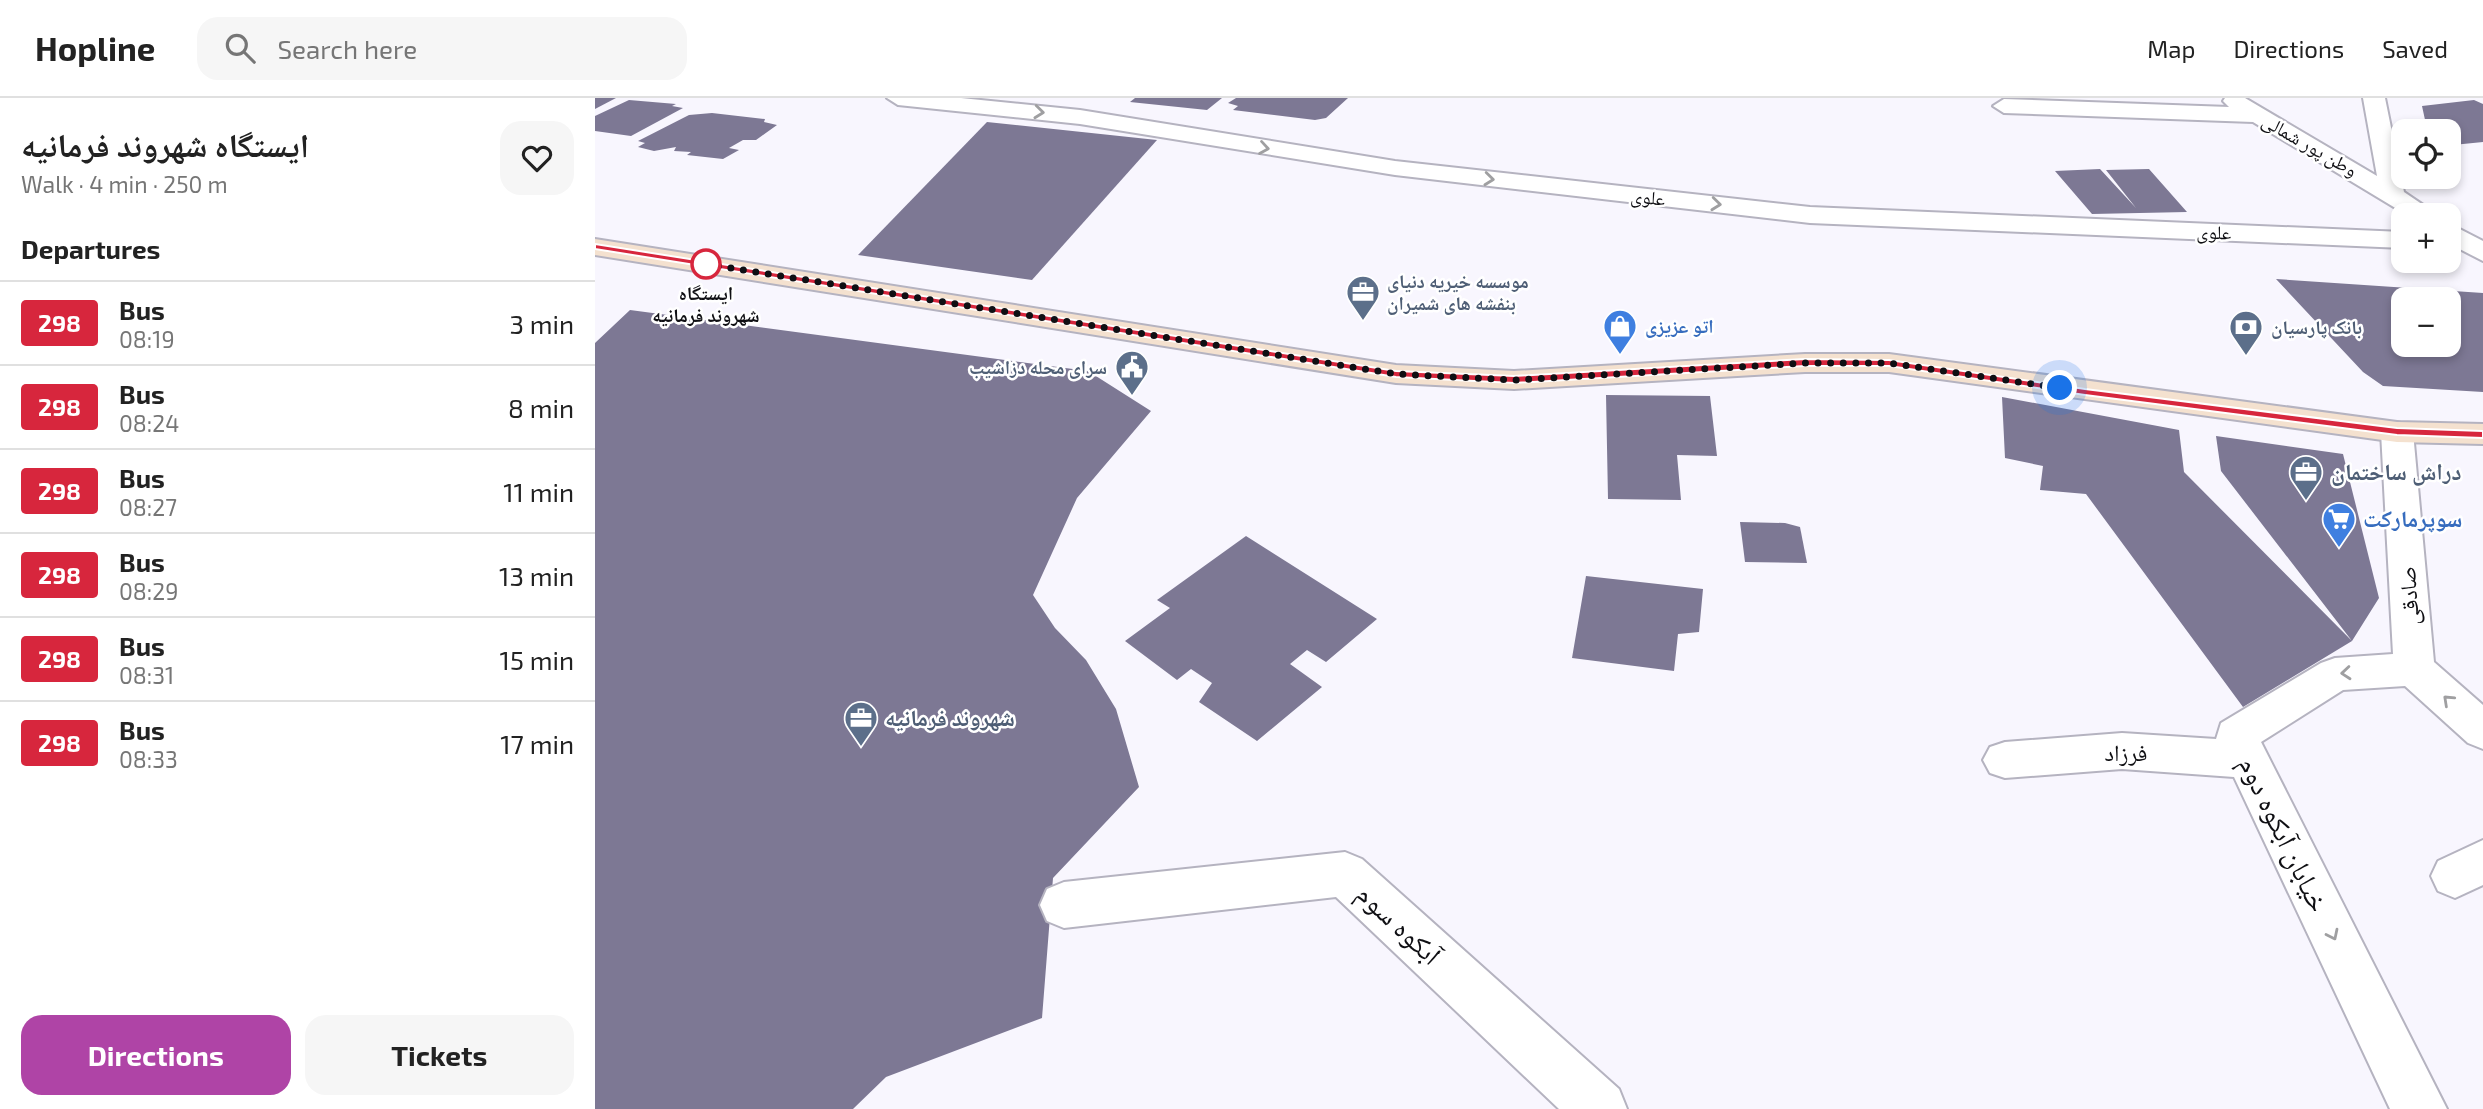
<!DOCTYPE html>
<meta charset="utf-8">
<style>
:root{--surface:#fff;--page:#f6f6f6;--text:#222;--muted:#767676;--line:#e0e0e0;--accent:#af44a6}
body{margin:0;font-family:"Exo 2","Noto Naskh Arabic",sans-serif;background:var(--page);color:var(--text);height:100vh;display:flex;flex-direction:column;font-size:26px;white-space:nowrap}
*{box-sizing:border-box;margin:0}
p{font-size:23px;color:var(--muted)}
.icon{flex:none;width:38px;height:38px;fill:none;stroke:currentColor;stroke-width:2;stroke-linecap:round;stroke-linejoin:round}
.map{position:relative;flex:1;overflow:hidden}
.details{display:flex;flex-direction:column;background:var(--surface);width:595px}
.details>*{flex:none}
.badge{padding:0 14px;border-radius:5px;font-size:24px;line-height:46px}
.fabs{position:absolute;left:1796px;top:21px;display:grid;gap:14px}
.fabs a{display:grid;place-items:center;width:70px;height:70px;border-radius:14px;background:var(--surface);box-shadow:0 4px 10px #0003;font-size:35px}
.you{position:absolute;width:35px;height:35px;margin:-18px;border:5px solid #fff;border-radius:50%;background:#1a73e8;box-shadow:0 0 0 10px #1a73e833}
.map>.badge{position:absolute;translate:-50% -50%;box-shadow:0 0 0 4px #fff}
h2{padding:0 21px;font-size:26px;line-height:63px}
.round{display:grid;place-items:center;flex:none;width:74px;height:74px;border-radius:21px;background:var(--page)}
.headline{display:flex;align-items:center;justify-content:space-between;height:119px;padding:0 21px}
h1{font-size:33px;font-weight:700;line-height:52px}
.action{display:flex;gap:14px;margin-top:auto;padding:14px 21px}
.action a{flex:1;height:80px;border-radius:21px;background:var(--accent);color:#fff;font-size:28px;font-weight:700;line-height:80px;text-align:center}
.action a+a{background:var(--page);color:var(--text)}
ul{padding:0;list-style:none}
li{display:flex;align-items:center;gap:21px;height:84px;padding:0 21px;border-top:2px solid var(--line)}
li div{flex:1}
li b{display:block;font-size:26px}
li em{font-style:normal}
li .badge{min-width:77px;font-weight:700;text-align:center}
header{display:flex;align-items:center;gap:42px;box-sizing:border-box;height:98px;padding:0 35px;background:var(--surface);border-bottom:2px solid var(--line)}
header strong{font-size:33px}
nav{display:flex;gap:38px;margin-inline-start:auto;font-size:24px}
.search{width:490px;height:63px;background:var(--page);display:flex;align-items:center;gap:18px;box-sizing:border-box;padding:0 24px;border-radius:21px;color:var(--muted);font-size:26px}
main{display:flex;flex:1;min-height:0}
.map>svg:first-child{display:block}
.building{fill:#7d7894;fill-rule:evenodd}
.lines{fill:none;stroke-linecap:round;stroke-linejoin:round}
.minor-casing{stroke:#b5b3c0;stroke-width:4}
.secondary-casing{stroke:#b5b3c0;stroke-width:4}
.minor{fill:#fff;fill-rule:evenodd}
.secondary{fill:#f4e1cf;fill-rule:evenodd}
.oneway{stroke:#9f9fa1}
.line{fill:#d7263d;stroke:#fff;stroke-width:2}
.walk{stroke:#0f0f13;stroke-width:7;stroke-dasharray:0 12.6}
.stop-dot{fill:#fff;stroke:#d7263d;stroke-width:3.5}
.labels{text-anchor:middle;stroke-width:5;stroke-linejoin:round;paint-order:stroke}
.far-street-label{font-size:19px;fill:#0f0f13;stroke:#fff}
.far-service-label{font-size:19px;font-weight:bold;fill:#4e5e75;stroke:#fff;text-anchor:start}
.far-stop-label{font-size:19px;font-weight:bold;fill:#0f0f13;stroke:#fff}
.far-shop-label{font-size:19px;font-weight:bold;fill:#366cbe;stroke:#fff;text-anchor:start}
.service-label{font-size:23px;font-weight:bold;fill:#4e5e75;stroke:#fff;text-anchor:start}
.shop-label{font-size:23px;font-weight:bold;fill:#366cbe;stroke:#fff;text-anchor:start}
.street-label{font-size:23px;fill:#0f0f13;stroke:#fff}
.near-street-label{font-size:28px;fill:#0f0f13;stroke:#fff}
</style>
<header>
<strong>Hopline</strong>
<div class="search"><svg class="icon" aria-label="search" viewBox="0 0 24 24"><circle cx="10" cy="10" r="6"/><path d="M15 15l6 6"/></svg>Search here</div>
<nav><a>Map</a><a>Directions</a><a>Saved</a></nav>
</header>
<main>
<section class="details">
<div class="headline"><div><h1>ایستگاه شهروند فرمانیه</h1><p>Walk · 4 min · 250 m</p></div><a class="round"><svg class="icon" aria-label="heart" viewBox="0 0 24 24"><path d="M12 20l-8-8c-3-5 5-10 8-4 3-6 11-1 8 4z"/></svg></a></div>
<h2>Departures</h2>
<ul>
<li><span class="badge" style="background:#d7263d;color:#fff">298</span><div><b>Bus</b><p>08:19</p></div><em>3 min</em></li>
<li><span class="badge" style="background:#d7263d;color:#fff">298</span><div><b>Bus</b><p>08:24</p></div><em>8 min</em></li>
<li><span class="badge" style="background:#d7263d;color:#fff">298</span><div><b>Bus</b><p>08:27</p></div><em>11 min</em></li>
<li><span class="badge" style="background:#d7263d;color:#fff">298</span><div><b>Bus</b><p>08:29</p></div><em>13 min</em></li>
<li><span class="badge" style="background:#d7263d;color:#fff">298</span><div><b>Bus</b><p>08:31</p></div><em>15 min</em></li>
<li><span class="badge" style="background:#d7263d;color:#fff">298</span><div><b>Bus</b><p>08:33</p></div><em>17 min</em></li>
</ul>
<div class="action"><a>Directions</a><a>Tickets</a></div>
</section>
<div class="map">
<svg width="1888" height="1011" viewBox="0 0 1888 1011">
<rect width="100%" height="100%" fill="#f8f6fe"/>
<!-- building -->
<g class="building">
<path d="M0,0h21l-21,11z"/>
<path d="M540,0h87l-15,12 -77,-8z"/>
<path d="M641,0h112l-22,20 -11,2 -82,-10 5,-4 -10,-3z"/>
<path d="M34,2l47,4 -4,2 11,2 -52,28 -36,-5v-15z"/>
<path d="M1879,2l9,4v38l-30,3 -5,-3v-11l-21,-2 -5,-23z"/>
<path d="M117,15l53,6 -1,3 13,3 -21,15h-13l-14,8 10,2 -16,9 -36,-4 4,-3 -17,-1 2,-4 -22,4 -16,-4 7,-4 -7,-2 51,-26z"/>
<path d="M392,24l170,18 -125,140 -174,-25z"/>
<path d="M1505,71l36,39 -30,-38 43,-1 38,43 -95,2 -37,-43z"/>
<path d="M1681,181l207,14v99l-100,-6 -20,-14zM1808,201h45v46h-45z"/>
<path d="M35,212l458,61 63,40 -74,87 -44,97 22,33 31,32 30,49 23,78 -86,91 -11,140 -156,59 -33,32h-258v-766z"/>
<path d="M1011,297l104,1 7,60 -40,-1 4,45 -73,-1z"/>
<path d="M1407,299l177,33 5,42 168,169 -131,-170 -5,-35 127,18 36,144 -27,43 -109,66 -157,-213 -46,-4 3,-24 -38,-8z"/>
<path d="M1145,424l45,1 15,4 7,36 -62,-1z"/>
<path d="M651,438l131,83 -51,43 -19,-12 -17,14 32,23 -65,54 -58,-39 13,-19 -21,-14 -14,11 -52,-39 45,-33 -13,-8z"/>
<path d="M991,478l117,13 -4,43 -21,2 -4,37 -102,-13z"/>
</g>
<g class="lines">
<defs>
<g id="minor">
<path d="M292,0h74l119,12 315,51 415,46 593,25v16l-593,-25 -415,-48 -315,-51 -182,-19z"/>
<path d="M1630,0h20l132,78 -14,-78h22l19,94 34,23h-31l-154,-93 -249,-9 -11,-7 11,-7 225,8 -6,-6z"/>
<path d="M1853,125l35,18v20l-35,-18z"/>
<path d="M1802,324l12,3 4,7 21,230 49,43v44l-15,-6 -63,-57 -62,4 -82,52 186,367h-57l-156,-332 -112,-8 -117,9 -15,-5 -7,-13 7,-13 15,-5 117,-9 94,6 5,-16 100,-60 14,-5 58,-4 -12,-222 4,-7z"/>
<path d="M1888,742v45l-28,13 -17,-7 -7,-15 7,-15z"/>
<path d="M750,754l17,7 257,230 8,20h-68l-223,-212 -272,31 -17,-7 -7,-16 7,-16 17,-7z"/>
</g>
<path id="secondary" d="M0,141l801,126 118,6 291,-17h84l508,68 86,2v20l-86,-2 -508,-70h-84l-291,17 -118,-6 -801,-128z"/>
</defs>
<!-- minor casing -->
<use href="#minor" class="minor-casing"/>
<!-- secondary casing -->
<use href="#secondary" class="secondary-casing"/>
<!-- minor -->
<use href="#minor" class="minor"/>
<!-- secondary -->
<use href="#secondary" class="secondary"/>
</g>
<!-- one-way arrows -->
<defs><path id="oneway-chevron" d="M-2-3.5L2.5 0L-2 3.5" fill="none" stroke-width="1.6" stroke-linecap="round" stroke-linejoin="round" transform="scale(1.75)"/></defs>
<g class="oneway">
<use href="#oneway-chevron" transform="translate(444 14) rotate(6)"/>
<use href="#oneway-chevron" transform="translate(669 50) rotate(9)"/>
<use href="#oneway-chevron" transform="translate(894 81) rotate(6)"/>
<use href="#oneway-chevron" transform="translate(1121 106) rotate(6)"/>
<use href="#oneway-chevron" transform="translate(1751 575) rotate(175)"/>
<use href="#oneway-chevron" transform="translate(1853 602) rotate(-137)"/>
<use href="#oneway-chevron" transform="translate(1738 837) rotate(64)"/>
</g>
<!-- line -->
<path class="line" d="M0,146l801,127 118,5 291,-17 84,1 196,29 312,39 86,3v7l-86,-3 -312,-40 -196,-29h-84l-291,17 -118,-6 -801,-128z"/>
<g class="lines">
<!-- walk -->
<path class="walk" d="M111,166l690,110 118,6 291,-17h84l171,25"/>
</g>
<!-- icons -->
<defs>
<symbol id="office-pin" viewBox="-11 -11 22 30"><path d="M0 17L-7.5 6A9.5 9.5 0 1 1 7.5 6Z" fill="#5c6f8a" stroke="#fff"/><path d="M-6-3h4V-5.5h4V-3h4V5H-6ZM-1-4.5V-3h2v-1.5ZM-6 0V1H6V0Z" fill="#fff"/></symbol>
<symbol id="shop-pin" viewBox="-11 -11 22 30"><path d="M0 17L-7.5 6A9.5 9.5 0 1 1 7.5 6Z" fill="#3f7fe0" stroke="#fff"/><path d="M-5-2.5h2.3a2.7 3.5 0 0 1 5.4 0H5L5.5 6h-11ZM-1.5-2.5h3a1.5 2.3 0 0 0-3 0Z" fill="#fff"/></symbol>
<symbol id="bank-pin" viewBox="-11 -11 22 30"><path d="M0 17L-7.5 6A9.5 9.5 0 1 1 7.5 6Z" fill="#5c6f8a" stroke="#fff"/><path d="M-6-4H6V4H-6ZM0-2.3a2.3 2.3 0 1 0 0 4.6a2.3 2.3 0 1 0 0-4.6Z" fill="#fff"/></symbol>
<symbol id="civic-pin" viewBox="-11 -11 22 30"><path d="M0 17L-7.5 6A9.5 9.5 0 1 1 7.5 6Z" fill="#5c6f8a" stroke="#fff"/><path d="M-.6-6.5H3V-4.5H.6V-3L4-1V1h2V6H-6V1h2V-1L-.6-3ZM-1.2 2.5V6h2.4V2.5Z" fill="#fff"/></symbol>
<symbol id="supermarket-pin" viewBox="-11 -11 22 30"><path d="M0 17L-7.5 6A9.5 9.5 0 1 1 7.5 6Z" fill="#3f7fe0" stroke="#fff"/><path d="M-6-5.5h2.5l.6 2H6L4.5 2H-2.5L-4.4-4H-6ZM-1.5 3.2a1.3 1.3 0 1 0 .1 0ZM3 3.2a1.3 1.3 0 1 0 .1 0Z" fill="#fff"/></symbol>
</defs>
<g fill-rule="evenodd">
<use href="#office-pin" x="749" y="175" width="38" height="52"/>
<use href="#shop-pin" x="1006" y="209" width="38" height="52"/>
<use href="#bank-pin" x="1632" y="210" width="38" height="52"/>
<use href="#civic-pin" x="518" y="250" width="38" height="52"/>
<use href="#office-pin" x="1692" y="355" width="38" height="52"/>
<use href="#supermarket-pin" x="1725" y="402" width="38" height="52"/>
<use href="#office-pin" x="247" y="601" width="38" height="52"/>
</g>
<!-- markers -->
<circle class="stop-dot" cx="111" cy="166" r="14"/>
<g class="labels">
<!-- far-street labels -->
<g class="far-street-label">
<text transform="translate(1715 47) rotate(30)" y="7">وطن پور شمالی</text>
<text transform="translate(1053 99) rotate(6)" y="7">علوی</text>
<text transform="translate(1619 134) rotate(2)" y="7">علوی</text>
</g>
<!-- far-service labels -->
<g class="far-service-label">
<text x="792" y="190">موسسه خیریه دنیای<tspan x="792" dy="22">بنفشه های شمیران</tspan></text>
<text x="1676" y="236">بانک پارسیان</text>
<text x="512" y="276" text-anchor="end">سرای محله دزاشیب</text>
</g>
<!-- far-stop labels -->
<g class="far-stop-label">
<text x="111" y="202">ایستگاه<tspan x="111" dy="22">شهروند فرمانیه</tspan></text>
</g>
<!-- far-shop labels -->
<g class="far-shop-label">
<text x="1050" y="235">اتو عزیزی</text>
</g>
<!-- service labels -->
<g class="service-label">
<text x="1736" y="382">دراش ساختمان</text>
<text x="290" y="628">شهروند فرمانیه</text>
</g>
<!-- shop labels -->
<g class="shop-label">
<text x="1768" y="429">سوپرمارکت</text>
</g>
<!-- street labels -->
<g class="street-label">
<text transform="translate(1814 498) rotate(-94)" y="8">صادقی</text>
<text x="1531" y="663">فرزاد</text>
</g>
<!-- near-street labels -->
<g class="near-street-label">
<text transform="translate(1689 736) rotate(64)" y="10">خیابان آبکوه دوم</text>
<text transform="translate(804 826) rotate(43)" y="10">آبکوه سوم</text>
</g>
</g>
</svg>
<div class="fabs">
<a><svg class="icon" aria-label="locate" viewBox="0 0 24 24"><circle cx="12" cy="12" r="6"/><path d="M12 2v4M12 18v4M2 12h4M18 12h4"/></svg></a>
<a>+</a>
<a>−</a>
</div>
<div class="you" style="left:1465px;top:290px"></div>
</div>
</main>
